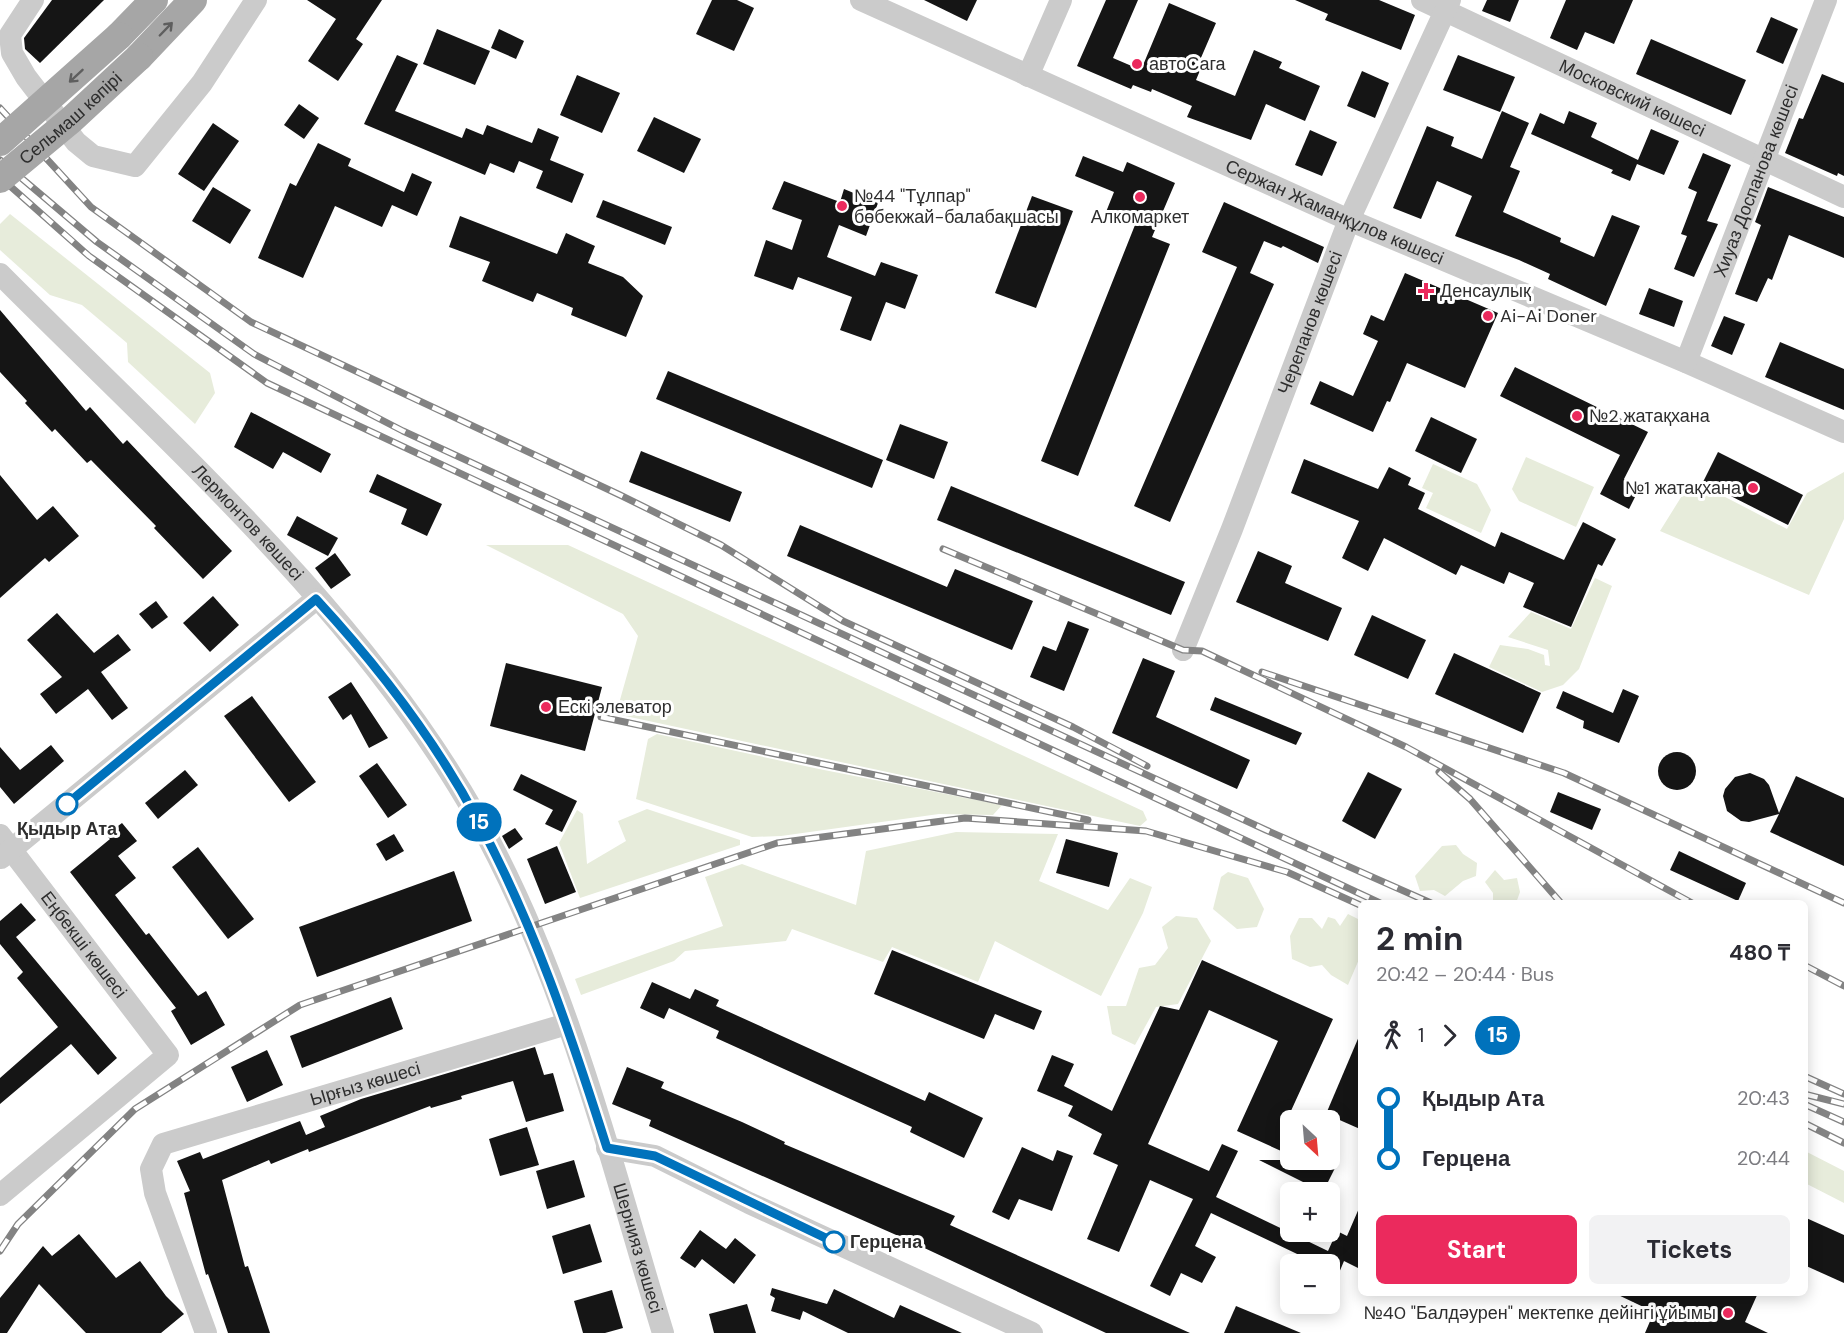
<!DOCTYPE html>
<meta charset="utf-8">
<style>
:root{--surface:#fff;--page:#f2f2f3;--text:#2b2b33;--muted:#7c7c81;--accent:#eb2a5d}
body{margin:0;font-family:"DM Sans",sans-serif;background:var(--page);color:var(--text);height:100vh;display:flex;flex-direction:column;font-size:22px;white-space:nowrap}
*{box-sizing:border-box;margin:0}
p{font-size:20px;color:var(--muted)}
.icon{flex:none;width:33px;height:33px;fill:none;stroke:currentColor;stroke-width:2;stroke-linecap:round;stroke-linejoin:round}
.map{position:relative;flex:1;overflow:hidden}
.panel{position:absolute;left:1358px;top:900px;width:450px;height:396px;display:flex;flex-direction:column;background:var(--surface);border-radius:9px;box-shadow:0 3px 15px #0003}
.panel>*{flex:none}
.badge{padding:0 12px;border-radius:20px;font-size:21px;line-height:39px}
.needle{width:39px;rotate:154deg}
.buttons{position:absolute;left:1280px;top:1110px;display:grid;gap:12px}
.buttons a{display:grid;place-items:center;width:60px;height:60px;border-radius:9px;background:var(--surface);box-shadow:0 3px 15px #0003;font-size:30px}
.map>.badge{position:absolute;translate:-50% -50%;box-shadow:0 0 0 3px #fff}
.legs{display:flex;align-items:center;gap:9px;height:66px;padding:0 18px;font-size:20px}
.legs p{margin-inline-start:auto}
.head{display:flex;align-items:center;justify-content:space-between;height:102px;padding:0 18px}
h1{font-size:33px;font-weight:700;line-height:45px}
.action{display:flex;gap:12px;margin-top:auto;padding:12px 18px}
.action a{flex:1;height:69px;border-radius:9px;background:var(--accent);color:#fff;font-size:24px;font-weight:700;line-height:69px;text-align:center}
.action a+a{background:var(--page);color:var(--text)}
ul{padding:0 18px;list-style:none}
li{display:flex;align-items:center;gap:21px;height:60px;font-size:22px}
li i{display:grid;place-items:center;width:9px;height:100%;margin:0 8px;background:currentColor}
li i::after{content:'';width:15px;height:15px;margin:-8px;border:4px solid;border-radius:50%;background:var(--surface)}
li p{margin-inline-start:auto}
li:first-child i{background:linear-gradient(#0000 50%,currentColor 0)}
li:last-child i{background:linear-gradient(currentColor 50%,#0000 0)}
.map>svg:first-child{display:block}
.green{fill:#e7ecdb}
.building{fill:#151515}
.lines{fill:none;stroke-linecap:round;stroke-linejoin:round}
.minor{stroke:#cbcbcb;stroke-width:22}
.major{stroke:#a6a6a6;stroke-width:28}
.rail-casing{stroke:#838383;stroke-width:7}
.rail{stroke:#fff;stroke-width:4.5;stroke-dasharray:14;stroke-linecap:butt}
.major-bridge{stroke:#a6a6a6;stroke-width:28}
.oneway{stroke:#5e5e5e}
.line-1-casing{stroke:#fff;stroke-width:14}
.line-1{stroke:#0072bc;stroke-width:9}
.poi-dot{fill:#eb2a5d;stroke:#fff;stroke-width:2}
.stop-1-dot{fill:#fff;stroke:#0072bc;stroke-width:3}
.labels{text-anchor:middle;stroke-width:6;stroke-linejoin:round;paint-order:stroke}
.poi-label{font-size:18px;fill:#2e2e2e;stroke:#fff;text-anchor:start}
.street-label{font-size:18px;fill:#2e2e2e;stroke:#fff}
.stop-label{font-size:18px;font-weight:bold;fill:#2e2e2e;stroke:#fff}
</style>
<div class="map">
<svg width="1844" height="1333" viewBox="0 0 1844 1333">
<rect width="100%" height="100%" fill="#fff"/>
<!-- green -->
<g class="green">
<path d="M10,214l200,159 5,20 -20,31 -67,-62 -1,-19 -45,-38 -32,-10 -50,-45v-26z"/>
<path d="M1526,457l68,30 -18,40 -57,-26 -7,-12z"/>
<path d="M1433,464l44,20 14,26 -10,23 -55,-25 7,-15 -11,-5z"/>
<path d="M1844,472v47l-35,76 -149,-64 28,-45 12,-2 87,45 20,-36z"/>
<path d="M486,545h82l575,266 4,9 -7,6 -524,-112 22,-78 -15,-22z"/>
<path d="M1595,578l17,8 -33,83 -16,16 -21,7 -53,-25 11,-22 28,4 16,6 1,10 5,1 -2,-16 -40,-13 23,-25 40,17z"/>
<path d="M657,734l162,35 183,36 -9,10 -54,-1 -158,22 -29,1 -116,-38 12,-60z"/>
<path d="M647,809l93,31v5l-160,53 -21,-55 18,-33 6,4 4,50 39,-23 -8,-20z"/>
<path d="M956,832l102,2 -19,47 69,29 22,-32 22,9 -9,26 -42,83 -106,-55 -17,41 -86,-35 -9,15 -91,-33 -6,12 -101,10 -11,10 -93,34 -6,-16 148,-53 -18,-49 37,-13 114,41 10,-54z"/>
<path d="M1456,845l7,9 14,9 -1,13 -13,5 -18,15 -11,-6 -14,1 -5,-15 27,-30z"/>
<path d="M1495,870l9,10 13,-2 3,14 -4,11h-23v-10l-8,-11z"/>
<path d="M1228,872l20,6 16,31 -7,18 -20,2 -24,-20 8,-32z"/>
<path d="M1348,914l12,6v37l-12,28 -17,-10 -9,-10 -12,2 -18,-8 -2,-23 9,-18h13l10,11 6,-12 7,2 5,7z"/>
<path d="M1176,916l21,2 14,23 -33,63 -22,3 -21,38 -23,-11 -5,-28h19l13,-38 16,-3 13,-17 -6,-21z"/>
<path d="M1805,1151l39,20v32l-39,-20z"/>
</g>
<!-- building -->
<g class="building">
<path d="M52,0h52l-64,63 -15,-14 -1,-11z"/>
<path d="M307,0h75l-26,39 7,5 -25,37 -30,-20 28,-42z"/>
<path d="M712,0h25l17,8 -20,43 -38,-17z"/>
<path d="M924,0h53l-10,21z"/>
<path d="M1106,0h32l-25,58 28,12 28,-67 47,20 -19,44 4,1 -5,12 39,16 19,-46 28,12 -3,6 41,18 -15,35 -39,-17 -15,36 -64,-23 5,-11 -40,-17 -1,3 -18,-7 -2,4 -54,-23z"/>
<path d="M1295,0h84l36,15 -14,35 -76,-30 3,-6z"/>
<path d="M1487,0h32l-9,22 -28,-11z"/>
<path d="M1566,0h67l-19,44 -29,-12 -8,18 -27,-12z"/>
<path d="M1771,17l27,12 -15,35 -27,-12z"/>
<path d="M437,29l53,22 -15,34 -52,-21z"/>
<path d="M499,29l25,12 -8,18 -25,-11z"/>
<path d="M1651,39l95,41 -15,35 -95,-41z"/>
<path d="M397,55l21,9 -23,47 67,27 4,-10 17,7 4,-10 45,18 6,-15 21,9 -9,23 34,14 -12,29 -36,-15 7,-17 -24,-10 -5,12 -24,-10 -5,12 -121,-51z"/>
<path d="M1458,55l57,22 -15,35 -57,-22z"/>
<path d="M1362,71l27,12 -14,35 -28,-12z"/>
<path d="M1822,74l22,9v93l-6,-3 -1,3 -52,-23 14,-35 4,1z"/>
<path d="M577,75l43,18 -18,40 -42,-18z"/>
<path d="M299,104l20,14 -15,21 -20,-14z"/>
<path d="M1502,111l27,12 -19,44 10,4 -17,41 58,26 -1,4 34,15 18,-42 28,11 -34,80 -58,-27 2,-5 -31,-14 -64,-24 17,-40 -35,-15 -16,38 -28,-11 34,-82 27,11 -3,9 31,13z"/>
<path d="M1569,111l28,12 -6,14 47,23 13,-31 28,12 -15,34 -27,-11 -7,17 -19,-8 2,-3 -82,-36 9,-21 24,11z"/>
<path d="M654,117l47,22 -17,34 -47,-22z"/>
<path d="M213,123l26,18 -35,50 -26,-17z"/>
<path d="M1310,130l27,12 -15,34 -27,-11z"/>
<path d="M318,143l33,16 -3,7 56,26 8,-19 20,9 -15,34 -25,-11 -10,22 -47,-21 -32,72 -45,-20 32,-75 6,3z"/>
<path d="M1703,153l28,12 -24,56 11,3 -24,53 -20,-8 13,-33 -6,-2 16,-42 -9,-4z"/>
<path d="M1083,156l40,16 4,-10 48,21 -23,54 18,7 -92,232 -37,-15 94,-236 -29,-13 8,-20 -39,-16z"/>
<path d="M784,181l56,21 4,-13 34,14 -12,33 -27,-11 -12,32 48,19 6,-14 37,13 -13,34 -19,-7 -15,39 -31,-11 12,-33 -54,-20 -5,13 -39,-14 12,-36 26,10 10,-30 -30,-11z"/>
<path d="M213,187l38,23 -21,34 -38,-23z"/>
<path d="M1768,187l76,30v41l-55,-23 -17,45 -4,-2 -11,24 -22,-8 26,-69 -6,-3z"/>
<path d="M1032,196l41,15 -37,97 -41,-15z"/>
<path d="M603,200l69,27 -7,18 -69,-28z"/>
<path d="M1224,202l100,45 -6,16 -35,-17 -2,2 -17,-7 -14,32 24,11 -104,238 -36,-16 103,-239 -35,-15z"/>
<path d="M460,216l97,38 9,-21 29,13 -7,17 35,14 20,19 -17,41 -55,-22 2,-7 -36,-15 -4,9 -51,-21 8,-19 -41,-15z"/>
<path d="M1405,273l93,40 -33,75 -58,-25 -17,39 -3,-1 -14,31 -63,-28 10,-23 33,15 25,-55 -15,-7 8,-19 13,6z"/>
<path d="M1649,288l34,13 -9,26 -35,-13z"/>
<path d="M0,310l86,101 4,-4 33,37 4,-4 105,111 -29,28 -49,-51 2,-2 -65,-66 -4,3 -32,-34 -3,3 -27,-29 2,-2 -27,-29z"/>
<path d="M1724,316l21,8 -13,31 -21,-9z"/>
<path d="M1780,342l64,27v41l-79,-33z"/>
<path d="M1515,367l133,65 -24,47 16,8 -11,22 -29,-15 20,-39 -120,-59z"/>
<path d="M668,371l215,89 -11,28 -216,-89z"/>
<path d="M251,412l80,42 -10,19 -38,-21 -10,17 -39,-22z"/>
<path d="M1431,417l46,22 -16,34 -46,-22z"/>
<path d="M900,424l48,18 -14,37 -48,-19z"/>
<path d="M641,451l101,41 -12,30 -101,-40z"/>
<path d="M1718,452l85,43 -15,30 -85,-43z"/>
<path d="M1304,459l74,30 11,-22 22,11 -3,7 17,8 -7,16 77,38 6,-15 63,28 19,-38 33,17 -14,27 -4,-2 -27,63 -48,-20 11,-24 -25,-11 -5,12 -43,-19 -5,10 -72,-37 -16,33 -26,-13 17,-37 -68,-28z"/>
<path d="M377,474l65,30 -15,32 -26,-12 6,-15 -38,-17z"/>
<path d="M0,475l37,45 16,-14 26,30 -30,26 -4,-4 -45,40z"/>
<path d="M951,486l234,96 -14,33 -234,-95z"/>
<path d="M297,516l41,22 -10,18 -41,-21z"/>
<path d="M800,525l147,62 8,-18 78,32 -21,49 -225,-94z"/>
<path d="M1258,551l34,15 -7,17 57,25 -14,33 -92,-39z"/>
<path d="M335,553l16,22 -20,14 -16,-21z"/>
<path d="M213,596l26,29 -29,27 -27,-29z"/>
<path d="M156,601l12,16 -16,12 -13,-15z"/>
<path d="M57,613l37,40 24,-19 13,16 -30,22 27,36 -16,12 -24,-31 -32,25 -16,-20 22,-17 -35,-37z"/>
<path d="M1372,615l54,25 -18,39 -54,-24z"/>
<path d="M1068,621l21,8 -25,62 -34,-14 13,-31 13,5z"/>
<path d="M1454,653l87,40 -18,40 -88,-39z"/>
<path d="M1143,658l32,13 -19,46 94,43 -13,29 -125,-56z"/>
<path d="M506,663l96,24 -17,64 -95,-25z"/>
<path d="M351,682l37,56 -19,10 -18,-34 -8,6 -15,-23z"/>
<path d="M1623,689l16,7 -20,47 -36,-15 1,-7 -28,-13 7,-17 50,22z"/>
<path d="M252,696l64,86 -27,20 -65,-86z"/>
<path d="M1215,697l87,36 -6,12 -86,-35z"/>
<path d="M51,745l13,16 -50,43 -14,-17v-40l20,23z"/>
<circle cx="1677" cy="771" r="19"/>
<path d="M377,763l30,42 -19,13 -29,-42z"/>
<path d="M185,770l13,15 -40,34 -13,-16z"/>
<path d="M1368,772l34,17 -27,50 -33,-18z"/>
<path d="M1750,773l14,6 5,6 10,28 17,-37 48,22v68l-74,-34 9,-18 -30,8 -8,-1 -14,-10 -4,-15 2,-7 10,-12z"/>
<path d="M521,774l56,27 -15,31 -17,-8 8,-14 -40,-20z"/>
<path d="M1558,792l43,17 -9,21 -42,-18z"/>
<path d="M122,823l15,18 -19,15 18,22 -21,17 31,40 3,-2 49,63 8,-5 19,34 -34,20 -20,-34 5,-3 -106,-136 40,-33 -4,-4z"/>
<path d="M515,828l8,11 -14,10 -7,-13z"/>
<path d="M394,834l10,17 -18,10 -10,-17z"/>
<path d="M1066,839l52,14 -9,34 -53,-14z"/>
<path d="M557,846l19,46 -31,12 -18,-45z"/>
<path d="M198,847l56,72 -26,20 -56,-72z"/>
<path d="M1679,851l67,32 -8,18 -68,-31z"/>
<path d="M454,871l18,50 -155,56 -18,-50z"/>
<path d="M21,903l15,17 -20,17 101,121 -19,17 -27,-31 -71,60v-26l58,-51 -41,-49 6,-6 -23,-28v-23z"/>
<path d="M892,950l150,61 -8,19 -39,-16 -11,25 -110,-45z"/>
<path d="M1202,960l131,59 -43,94v42l-53,-24 41,-90 -69,-31 -61,134 61,27 13,-27 16,7 -22,46 112,54 9,-20 10,5 13,-30v63l-16,-8 -5,12 -10,-5v-4h-11l-107,-51 -16,33 21,11 -14,26 -21,-10 -11,23 -20,-10 43,-87 -43,-19 -31,72 -32,-13 31,-74 -25,-11 9,-20 -34,-18 5,-10 -36,-15 15,-36 22,9 -10,22 48,25 48,-105 19,4z"/>
<path d="M652,982l38,17 5,-10 24,11 -3,6 209,95 4,-9 54,26 -19,40 -54,-26 2,-5 -196,-89 3,-7 -50,-23 -5,11 -24,-11z"/>
<path d="M391,997l12,32 -101,39 -12,-32z"/>
<path d="M1360,1034v95l-34,-15z"/>
<path d="M535,1047l9,28 9,-2 11,38 -38,11 -13,-41 -52,15 1,3 -31,9 -1,-2 -121,46 -1,-3 -37,15 -2,-4 -47,20 23,87 3,-1 22,67h-42l-20,-59 -2,1 -22,-82 6,-2 -13,-30 23,-9 3,7 97,-38 6,14 19,-8 -5,-11 41,-17z"/>
<path d="M267,1050l16,35 -36,17 -16,-35z"/>
<path d="M627,1067l37,15 -3,6 81,34 43,20 -1,2 171,72 -5,9 240,108h-84l-203,-95 -254,-112 2,-6 -39,-16z"/>
<path d="M527,1127l12,38 -39,11 -11,-37z"/>
<path d="M1022,1147l31,14 4,-11 16,6 -21,55 -33,-12 -10,21 -17,-8z"/>
<path d="M574,1160l11,37 -38,12 -11,-38z"/>
<path d="M1259,1160h64l13,6 -13,26z"/>
<path d="M1804,1217l40,18v48l-40,-18z"/>
<path d="M590,1224l12,38 -39,12 -11,-38z"/>
<path d="M700,1230l26,19 9,-11 21,17 -22,29 -32,-25 -7,9 -15,-10z"/>
<path d="M79,1234l37,44 24,-17 26,35 18,18 -23,19h-75l-47,-49 -32,49h-7v-35l43,-52 9,10z"/>
<path d="M772,1288l55,16 7,-15 60,29 6,-13 62,28h-114l-45,-22 -3,9 -29,-9 4,-13 -5,-3z"/>
<path d="M612,1290l11,38 -18,5h-22l-9,-32z"/>
<path d="M1614,1293h144l-13,29 23,11h-123l9,-21z"/>
<path d="M747,1304l9,29h-42l-5,-19z"/>
<path d="M1236,1306l65,27h-77z"/>
</g>
<g class="lines">
<!-- minor -->
<g class="minor">
<path d="M33,0l-23,35 2,18 14,24 50,65 17,14 42,10 67,-83 54,-83"/>
<path id="s1" d="M861,0l488,220 337,142 158,70"/>
<path id="s2" d="M1422,0l422,197"/>
<path d="M1028,76l33,-76"/>
<path id="s3" d="M0,274c165,166 360,337 476,542 90,160 134,343 187,517"/>
<path id="s4" d="M1686,362l140,-362"/>
<path id="s5" d="M1183,650l49,-121 117,-309 101,-220"/>
<path id="s6" d="M0,835l168,220 -168,140"/>
<path d="M1,858l315,-259"/>
<path d="M607,1148l48,8 94,47 283,130"/>
<path id="s7" d="M206,1333l-51,-140 -4,-24 12,-25 404,-120"/>
</g>
<!-- major -->
<g class="major">
<path d="M119,36l35,-36"/>
<path d="M139,57l54,-57"/>
</g>
<defs>
<g id="rail">
<path d="M0,108l91,99 160,115 369,173 101,50 122,76 230,106 74,39"/>
<path d="M0,160l97,82 157,112 149,77 863,399 165,73"/>
<path d="M0,177l89,79 178,127 1113,520"/>
<path d="M943,549l240,101 19,1 204,96 286,156"/>
<path d="M1262,672l302,101 280,130"/>
<path d="M601,717l487,103"/>
<path d="M1439,772l31,27 91,104"/>
<path d="M1804,965l40,21"/>
<path d="M1804,1076l40,18"/>
<path d="M1804,1094l40,10"/>
<path d="M1804,1104l40,18"/>
<path d="M1804,1123l40,20"/>
<path d="M0,1251l18,-27 117,-115 165,-104 477,-162 188,-25 181,13 141,41 73,33"/>
</g>
</defs>
<!-- rail casing -->
<use href="#rail" class="rail-casing"/>
<!-- rail -->
<use href="#rail" class="rail"/>
<!-- major-bridge -->
<g class="major-bridge">
<path d="M0,142l119,-106"/>
<path id="s8" d="M0,179l71,-59 68,-63"/>
</g>
</g>
<!-- one-way arrows -->
<defs><path id="oneway-shaft" d="M-6 0H5M1.5-3L5.5 0L1.5 3" fill="none" stroke-width="1.6" stroke-linecap="round" stroke-linejoin="round" transform="scale(1.5)"/></defs>
<g class="oneway">
<use href="#oneway-shaft" transform="translate(166 29) rotate(-46)"/>
<use href="#oneway-shaft" transform="translate(76 76) rotate(137)"/>
</g>
<g class="lines">
<defs>
<path id="line-1" d="M67,804l249,-205c61,66 119,141 161,220 57,105 94,216 130,329l48,8 179,86"/>
</defs>
<!-- line-1 casing -->
<use href="#line-1" class="line-1-casing"/>
<!-- line-1 -->
<use href="#line-1" class="line-1"/>
</g>
<!-- markers -->
<g class="poi-dot">
<circle cx="1137" cy="64" r="6"/>
<circle cx="1140" cy="197" r="6"/>
<circle cx="842" cy="206" r="6"/>
<path d="M1423 282h6v6h6v6h-6v6h-6v-6h-6v-6h6z"/>
<circle cx="1488" cy="316" r="6"/>
<circle cx="1577" cy="416" r="6"/>
<circle cx="1753" cy="488" r="6"/>
<circle cx="546" cy="707" r="6"/>
<circle cx="1728" cy="1313" r="6"/>
</g>
<g class="stop-1-dot">
<circle cx="67" cy="804" r="10"/>
<circle cx="834" cy="1242" r="10"/>
</g>
<g class="labels">
<!-- poi labels -->
<g class="poi-label">
<text x="1149" y="70">автоСага</text>
<text x="854" y="202">№44 "Тұлпар"<tspan x="854" dy="21">бөбекжай-балабақшасы</tspan></text>
<text x="1140" y="223" text-anchor="middle">Алкомаркет</text>
<text x="1440" y="297">Денсаулық</text>
<text x="1500" y="322">Ai-Ai Doner</text>
<text x="1589" y="422">№2 жатақхана</text>
<text x="1741" y="494" text-anchor="end">№1 жатақхана</text>
<text x="558" y="713">Ескі элеватор</text>
<text x="1716" y="1319" text-anchor="end">№40 "Балдәурен" мектепке дейінгі ұйымы</text>
</g>
<!-- street labels -->
<g class="street-label">
<text dy="6" stroke="none"><textPath href="#s2" startOffset="232">Московский көшесі</textPath></text>
<text dy="6" stroke="none"><textPath href="#s8" startOffset="93">Сельмаш көпірі</textPath></text>
<text dy="6" stroke="none"><textPath href="#s4" startOffset="194">Хиуаз Доспанова көшесі</textPath></text>
<text dy="6" stroke="none"><textPath href="#s1" startOffset="519">Сержан Жаманқұлов көшесі</textPath></text>
<text dy="6" stroke="none"><textPath href="#s5" startOffset="351">Черепанов көшесі</textPath></text>
<text dy="6" stroke="none"><textPath href="#s3" startOffset="351">Лермонтов көшесі</textPath></text>
<text dy="6" stroke="none"><textPath href="#s6" startOffset="138">Еңбекші көшесі</textPath></text>
<text dy="6" stroke="none"><textPath href="#s7" startOffset="412">Ырғыз көшесі</textPath></text>
<text dy="6" stroke="none"><textPath href="#s3" startOffset="1186">Шернияз көшесі</textPath></text>
</g>
<!-- stop labels -->
<g class="stop-label">
<text x="67" y="835">Қыдыр Ата</text>
<text x="850" y="1248" text-anchor="start">Герцена</text>
</g>
</g>
</svg>
<div class="buttons">
<a><svg class="needle" viewBox="-14 -14 28 28"><path d="M0-13l5 13h-10z" fill="#e53935"/><path d="M0 13l5-13h-10z" fill="#7c7c81"/></svg></a>
<a>+</a>
<a>−</a>
</div>
<b class="badge" style="left:479px;top:822px;background:#0072bc;color:#fff">15</b>
<section class="panel">
<div class="head"><div><h1>2 min</h1><p>20:42 – 20:44 · Bus</p></div><b>480 ₸</b></div>
<div class="legs"><svg class="icon" aria-label="walk" viewBox="0 0 24 24"><circle cx="13" cy="4" r="2"/><path d="M13 8l-2 6 4 7M11 14l-3 7M7 12l3-4h3l4 4"/></svg>1<svg class="icon" aria-label="forward" viewBox="0 0 24 24"><path d="M9 5l7 7-7 7"/></svg><b class="badge" style="background:#0072bc;color:#fff">15</b></div>
<ul>
<li><i style="color:#0072bc"></i><b>Қыдыр Ата</b><p>20:43</p></li>
<li><i style="color:#0072bc"></i><b>Герцена</b><p>20:44</p></li>
</ul>
<div class="action"><a>Start</a><a>Tickets</a></div>
</section>
</div>
